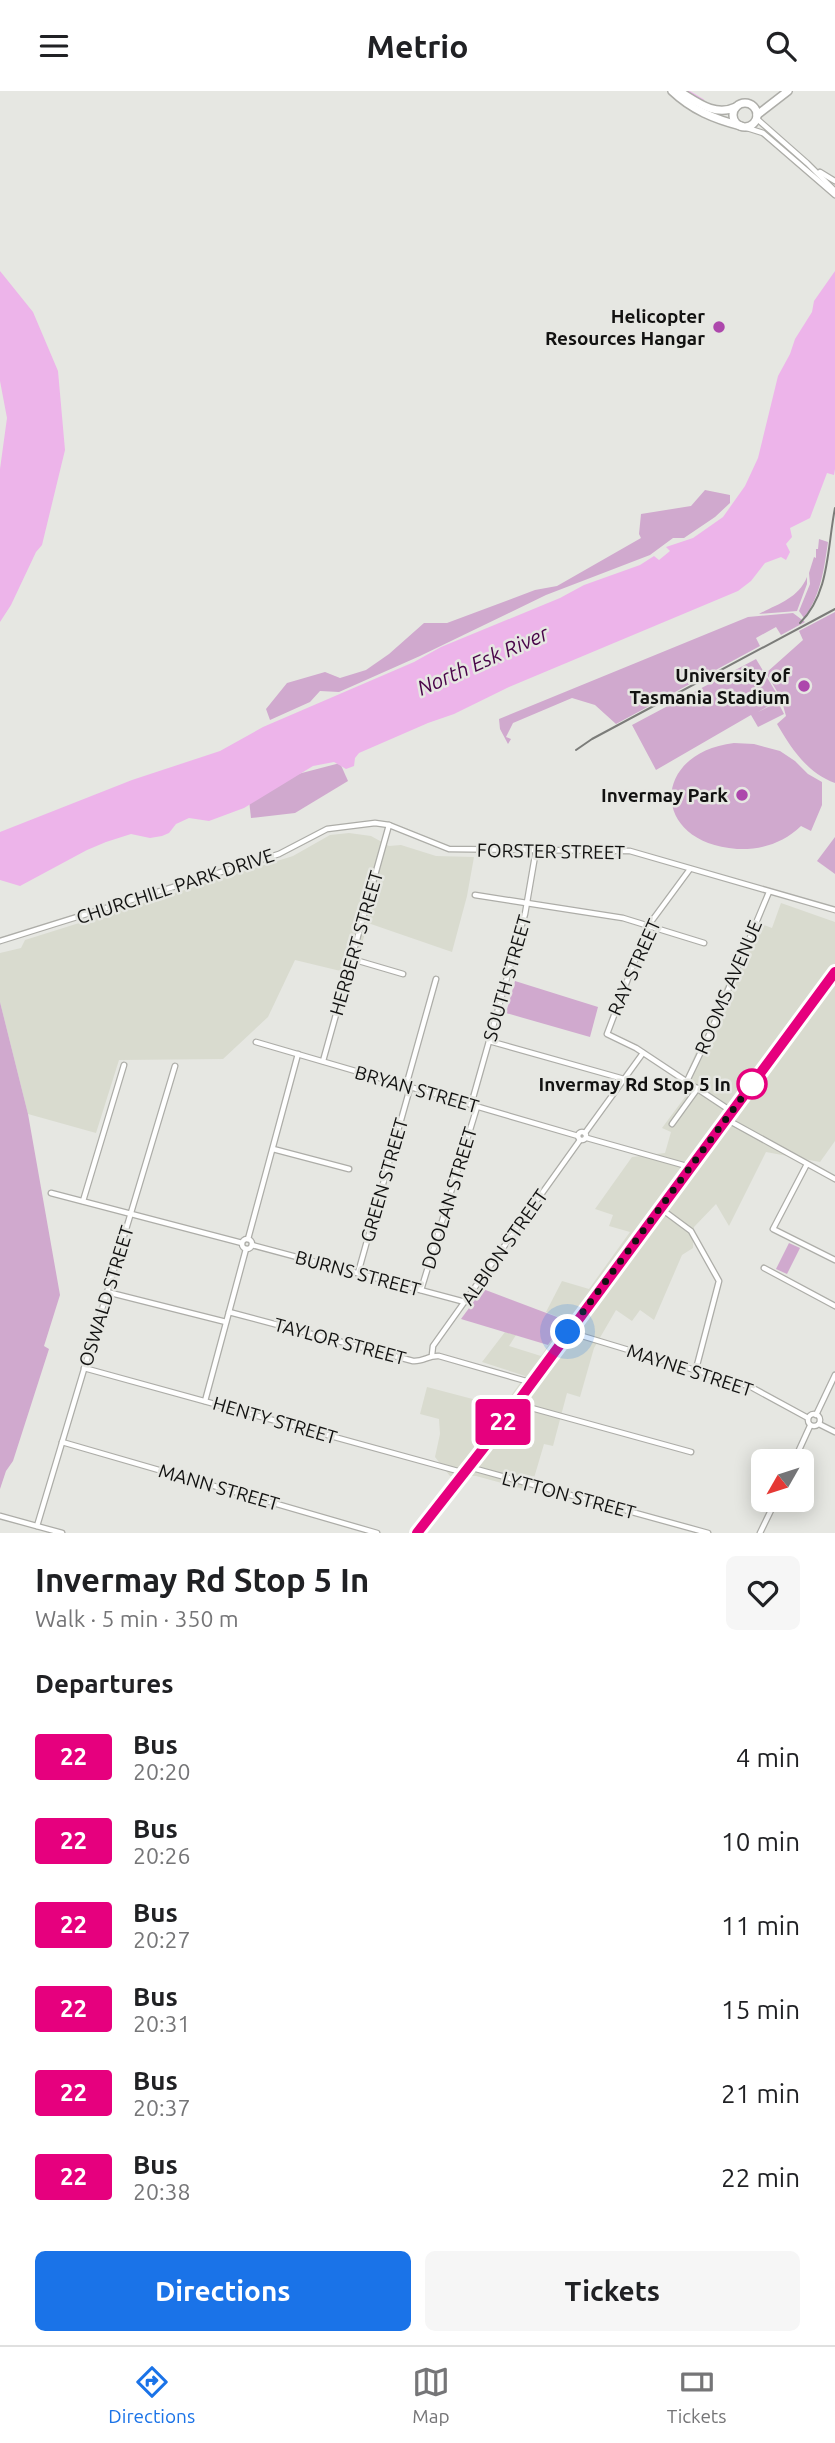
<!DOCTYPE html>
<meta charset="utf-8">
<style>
:root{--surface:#fff;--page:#f6f6f6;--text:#202124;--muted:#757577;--line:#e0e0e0;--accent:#1a73e8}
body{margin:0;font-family:Ubuntu,sans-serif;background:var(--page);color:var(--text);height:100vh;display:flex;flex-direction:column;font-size:26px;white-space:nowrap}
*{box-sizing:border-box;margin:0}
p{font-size:23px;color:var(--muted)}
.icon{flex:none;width:38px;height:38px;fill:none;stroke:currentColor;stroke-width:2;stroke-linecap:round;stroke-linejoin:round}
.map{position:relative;height:1442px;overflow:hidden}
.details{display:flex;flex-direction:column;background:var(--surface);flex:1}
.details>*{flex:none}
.badge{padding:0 14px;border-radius:5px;font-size:24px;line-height:46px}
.needle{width:46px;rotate:231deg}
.tools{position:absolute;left:751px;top:1358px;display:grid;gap:14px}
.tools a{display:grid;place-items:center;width:63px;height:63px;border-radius:10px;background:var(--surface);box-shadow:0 4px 18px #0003;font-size:35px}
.you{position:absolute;width:35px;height:35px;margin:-18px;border:5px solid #fff;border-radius:50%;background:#1a73e8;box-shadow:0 0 0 10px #1a73e833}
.map>.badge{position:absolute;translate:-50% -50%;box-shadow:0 0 0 4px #fff}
h2{padding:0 35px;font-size:26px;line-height:63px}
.round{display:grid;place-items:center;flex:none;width:74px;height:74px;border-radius:10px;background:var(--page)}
.headline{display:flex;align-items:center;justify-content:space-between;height:119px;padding:0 35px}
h1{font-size:33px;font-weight:700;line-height:52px}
.button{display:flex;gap:14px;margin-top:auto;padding:14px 35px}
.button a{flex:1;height:80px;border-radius:10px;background:var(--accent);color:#fff;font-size:28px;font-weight:700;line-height:80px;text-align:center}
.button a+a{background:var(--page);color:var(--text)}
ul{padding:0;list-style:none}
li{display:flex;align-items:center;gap:21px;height:84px;padding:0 35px}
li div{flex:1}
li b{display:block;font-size:26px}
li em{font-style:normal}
li .badge{min-width:77px;font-weight:700;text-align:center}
header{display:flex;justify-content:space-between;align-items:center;height:91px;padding:0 35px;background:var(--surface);font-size:32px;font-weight:700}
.menu{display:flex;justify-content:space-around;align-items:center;height:98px;border-top:2px solid var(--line);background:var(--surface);font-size:19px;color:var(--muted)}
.menu a{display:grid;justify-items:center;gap:4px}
.menu .current{color:var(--accent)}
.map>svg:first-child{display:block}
.built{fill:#d9dbcf}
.green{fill:#d0a9ce}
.water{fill:#edb4ea}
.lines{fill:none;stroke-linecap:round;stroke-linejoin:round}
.stream{stroke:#edb4ea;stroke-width:2}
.street-casing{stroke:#adada8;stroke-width:7}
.secondary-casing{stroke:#adada8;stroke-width:10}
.street{stroke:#fff;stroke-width:4.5}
.secondary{stroke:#fff;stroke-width:7}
.tram{stroke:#7b7c79;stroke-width:2}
.line-casing{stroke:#fff;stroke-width:16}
.line{stroke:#e6007e;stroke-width:10}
.walk{stroke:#121211;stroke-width:7;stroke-dasharray:0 12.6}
.poi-dot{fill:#ad48ac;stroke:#e6e7e2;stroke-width:2.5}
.stop-dot{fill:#fff;stroke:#e6007e;stroke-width:3.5}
.labels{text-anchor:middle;stroke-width:5;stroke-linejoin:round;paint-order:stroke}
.poi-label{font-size:19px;font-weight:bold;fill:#121211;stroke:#e6e7e2;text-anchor:end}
.street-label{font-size:19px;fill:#121211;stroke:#e6e7e2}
.stop-label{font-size:19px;font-weight:bold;fill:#121211;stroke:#e6e7e2;text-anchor:end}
.water-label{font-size:21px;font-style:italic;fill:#490449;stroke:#e6e7e2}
</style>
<header><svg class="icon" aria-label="menu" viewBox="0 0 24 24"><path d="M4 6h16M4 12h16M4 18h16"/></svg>Metrio<svg class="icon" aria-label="search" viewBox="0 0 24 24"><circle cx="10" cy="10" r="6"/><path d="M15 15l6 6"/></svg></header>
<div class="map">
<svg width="835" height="1442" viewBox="0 0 835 1442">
<rect width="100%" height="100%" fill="#e6e7e2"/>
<!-- built -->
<g class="built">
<path d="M349,742l22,3 18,10 12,-1 35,11 38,1 -7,39 -15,56 -84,-29 -15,51 -58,-14 -27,57 -45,42 -104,1 -23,73 -68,-19 -28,-112v-49l21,-5 4,-8 268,-84 37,-21z"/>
<path d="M781,812l54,19v219l-15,21 -54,-10 -37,74 -13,-22 -22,23 -1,21 -11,7 -28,65 -14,-10 -8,11 -16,-11 -22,38 -14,49 -13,-4 -14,53 -9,-2 -10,34 -7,12 -51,-14h-26l-15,-19 5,-23 -1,-15 -19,-5 7,-27 76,20 22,-31 -43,-14 23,-30 11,3 -7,11 32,10 24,-36 -19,-8 16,-31 27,8 41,-57 -21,-6 4,-11 -18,-6 37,-52 33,-4 6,-21 -9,-4 29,-39 -5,-14 65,-148 8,-4 13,5z"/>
</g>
<!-- green -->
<g class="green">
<path d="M705,399l25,5v8l-15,14 -31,21h-11l-23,17 -104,40 -126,61 -81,36 -19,-1 -10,11 -40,18 -4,-11 21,-26 38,-11 15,6 26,-8 23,-16 35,-31h23l88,-33 22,-4 84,-48 -2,-4 2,-20 50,-8z"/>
<path d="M819,448l9,3c-4,27 -7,53 -24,76l-5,-7 11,-27 -1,-11 5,-16 2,1v-9h2z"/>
<path d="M807,486v7l-10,27 -38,3c18,-10 39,-15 48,-37z"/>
<path d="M835,521v171c-28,-10 -44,-35 -58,-59l9,-8 -5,-18 -15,-25 37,-33 -4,-9z"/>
<path d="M793,522l12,9 -24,13 -5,-8 -20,11 4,8 -144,78 -21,-19 -23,-7 -59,25 -7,14 5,2 -3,5 -8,-15 -1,-10 249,-102z"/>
<path d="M756,568l24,40 -22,13 20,-10 6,12 -26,13 -7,-12 -95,55 -24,-45z"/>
<path d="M734,652l20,1 26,7 15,10 13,13 14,8v23l-11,26 -10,-5c-18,17 -39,24 -64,23 -87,-6 -87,-96 -3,-106z"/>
<path d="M340,672l8,18 -53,32 -44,5 -2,-18 49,-26z"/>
<path d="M835,746v37l-18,-13z"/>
<path d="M515,890l83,26 -8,30 -84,-24z"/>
<path d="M0,911l28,112 32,181 -16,51 5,3 -36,112 -7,10 -6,18z"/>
<path d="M789,1152l11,5 -13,26 -11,-5z"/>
<path d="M483,1198l82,31 -17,25 -87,-26z"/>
</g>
<!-- water -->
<g class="water">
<path d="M0,180l33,41 25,59 7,79 -23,95 -6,7 -25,53 -11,17v-153l7,-51 -7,-37z"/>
<path d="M835,180v198l-1,6 -7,-2 -17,45 -20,10 2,9 -6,7 4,8 -4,8 -5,-3 -16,6 -14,18 -13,10 -229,96 -55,27 -26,9 -69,30 -4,5 -1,8 -8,3 -12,-7 -21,4 -69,42 -35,13 -20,-3 -13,6 -7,9 -7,3 -12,2 -19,-4 -25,8 -19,8 -67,36 -20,-6v-48l132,-52 88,-29 43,-24 151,-65 27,-15 119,-49 24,-13 56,-20 14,-9 5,4 11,-9 -4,-4 27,-9 30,-21 22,-31 13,-28 20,-82 12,-22 5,-15 17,-27 2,-11z"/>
</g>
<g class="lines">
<!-- stream -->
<path class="stream" d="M688,0l15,9"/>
<defs>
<g id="street">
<path d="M756,27l51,45 28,28"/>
<path d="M744,36l19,6 72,62"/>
<path d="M820,81l15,9"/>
<path d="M690,778l-42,57 -41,108 29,14 95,63"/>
<path d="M475,804l148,23 81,25"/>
<path d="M0,850l279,-87 48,-25 48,-6 14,2 60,24 181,2 205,59"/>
<path d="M352,868l51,15"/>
<path d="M489,950l135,38"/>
<path d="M256,951l322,94"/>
<path d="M323,970l66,-236"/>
<path d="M687,990l23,-48 59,-141"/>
<path d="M406,995l30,-107"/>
<path d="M471,1014l54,-191 11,-64"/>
<path d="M726,1028l109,60"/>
<path d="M672,1033l26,-36"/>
<circle cx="582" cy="1045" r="4"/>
<path d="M585,1042l58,-80"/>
<path d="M587,1047l96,27 6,3"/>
<path d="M273,1058l76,20"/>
<path d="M807,1073l-34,65 62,31"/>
<path d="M51,1102l191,50"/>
<path d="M83,1110l41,-136"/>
<path d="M660,1117l31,23 28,50 -23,88"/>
<circle cx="247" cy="1153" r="5"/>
<path d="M248,1148l50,-185"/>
<path d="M252,1154l213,57"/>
<path d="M764,1177l71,38"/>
<path d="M358,1182l52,-185"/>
<path d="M421,1199l56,-183"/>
<path d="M107,1201l119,30"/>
<path d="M229,1221l184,49c10,1 16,-6 26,-5l87,25 4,3"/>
<path d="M569,1241l182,55 57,31"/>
<path d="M432,1264l1,-9 147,-206"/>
<path d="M84,1277l381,105"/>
<path d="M205,1310l41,-152"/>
<path d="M517,1313l174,48"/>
<circle cx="814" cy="1329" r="6"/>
<path d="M816,1324l19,-40"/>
<path d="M819,1333l16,8"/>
<path d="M62,1351l315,91"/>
<path d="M794,1370l16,-35"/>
<path d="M471,1375l5,3 232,64"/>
<path d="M0,1425l62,17"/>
<path d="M37,1435l138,-460"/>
<path d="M760,1442l16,-33"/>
</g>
<g id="secondary">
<path d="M672,0c20,19 42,28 69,35"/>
<path d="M679,0c18,11 36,26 57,16"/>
<circle cx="745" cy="24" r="12"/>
<path d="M757,24l31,-24"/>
<path d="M417,1442l69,-87 349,-474"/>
</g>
</defs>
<!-- street casing -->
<use href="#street" class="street-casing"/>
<!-- secondary casing -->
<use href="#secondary" class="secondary-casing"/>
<!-- street -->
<use href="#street" class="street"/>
<!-- secondary -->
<use href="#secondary" class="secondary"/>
<!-- tram -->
<g class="tram">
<path d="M800,532c30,-30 27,-75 35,-115"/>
<path d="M576,659l16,-11 243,-130"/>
</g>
</g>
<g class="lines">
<defs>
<path id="line" d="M417,1442l69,-88 349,-473"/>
</defs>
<!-- line casing -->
<use href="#line" class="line-casing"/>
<!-- line -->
<use href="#line" class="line"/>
<!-- walk -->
<path class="walk" d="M568,1241l184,-248"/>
</g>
<!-- markers -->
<g class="poi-dot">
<circle cx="719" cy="236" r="7"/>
<circle cx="804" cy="595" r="7"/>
<circle cx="742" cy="704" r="7"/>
</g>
<circle class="stop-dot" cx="752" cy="993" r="14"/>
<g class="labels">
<!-- poi labels -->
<g class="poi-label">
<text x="705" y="232">Helicopter<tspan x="705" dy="22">Resources Hangar</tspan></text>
<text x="790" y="591">University of<tspan x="790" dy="22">Tasmania Stadium</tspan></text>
<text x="728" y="711">Invermay Park</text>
</g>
<!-- street labels -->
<g class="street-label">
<text transform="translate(551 760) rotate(1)" y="7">FORSTER STREET</text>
<text transform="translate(175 795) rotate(-18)" y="7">CHURCHILL PARK DRIVE</text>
<text transform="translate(356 852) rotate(-74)" y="7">HERBERT STREET</text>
<text transform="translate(634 876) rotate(-66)" y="7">RAY STREET</text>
<text transform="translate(507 887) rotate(-74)" y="7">SOUTH STREET</text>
<text transform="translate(728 896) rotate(-67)" y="7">ROOMS AVENUE</text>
<text transform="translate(417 998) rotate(16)" y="7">BRYAN STREET</text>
<text transform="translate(384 1089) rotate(-74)" y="7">GREEN STREET</text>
<text transform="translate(449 1107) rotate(-73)" y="7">DOOLAN STREET</text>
<text transform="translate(504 1156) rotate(-55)" y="7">ALBION STREET</text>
<text transform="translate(358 1182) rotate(15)" y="7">BURNS STREET</text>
<text transform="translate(106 1205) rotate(-73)" y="7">OSWALD STREET</text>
<text transform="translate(340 1250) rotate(15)" y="7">TAYLOR STREET</text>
<text transform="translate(690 1279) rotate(18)" y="7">MAYNE STREET</text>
<text transform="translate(275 1329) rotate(16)" y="7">HENTY STREET</text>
<text transform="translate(219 1396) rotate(16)" y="7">MANN STREET</text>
<text transform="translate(569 1404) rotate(15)" y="7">LYTTON STREET</text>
</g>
<!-- stop labels -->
<g class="stop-label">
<text x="731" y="1000">Invermay Rd Stop 5 In</text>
</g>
<!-- water labels -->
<g class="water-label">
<text transform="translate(483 570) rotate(-24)" y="7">North Esk River</text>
</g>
</g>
</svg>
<div class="tools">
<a><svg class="needle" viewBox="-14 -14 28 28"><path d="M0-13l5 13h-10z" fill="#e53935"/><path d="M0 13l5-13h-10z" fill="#757577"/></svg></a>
</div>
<div class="you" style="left:568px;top:1241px"></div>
<b class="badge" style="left:503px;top:1331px;background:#e6007e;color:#fff">22</b>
</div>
<section class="details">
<div class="headline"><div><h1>Invermay Rd Stop 5 In</h1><p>Walk · 5 min · 350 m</p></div><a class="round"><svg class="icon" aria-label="heart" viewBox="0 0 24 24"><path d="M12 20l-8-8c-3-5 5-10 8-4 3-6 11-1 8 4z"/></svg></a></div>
<h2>Departures</h2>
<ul>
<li><span class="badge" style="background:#e6007e;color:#fff">22</span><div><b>Bus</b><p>20:20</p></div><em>4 min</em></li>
<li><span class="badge" style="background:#e6007e;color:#fff">22</span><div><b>Bus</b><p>20:26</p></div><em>10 min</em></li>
<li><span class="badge" style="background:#e6007e;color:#fff">22</span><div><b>Bus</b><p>20:27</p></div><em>11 min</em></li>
<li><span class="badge" style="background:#e6007e;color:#fff">22</span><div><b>Bus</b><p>20:31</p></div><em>15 min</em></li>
<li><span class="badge" style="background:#e6007e;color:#fff">22</span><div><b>Bus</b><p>20:37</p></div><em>21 min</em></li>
<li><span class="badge" style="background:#e6007e;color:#fff">22</span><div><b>Bus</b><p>20:38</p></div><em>22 min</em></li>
</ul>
<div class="button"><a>Directions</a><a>Tickets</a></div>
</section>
<nav class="menu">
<a class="current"><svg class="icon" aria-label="directions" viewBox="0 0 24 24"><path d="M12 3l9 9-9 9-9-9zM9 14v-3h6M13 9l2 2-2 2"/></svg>Directions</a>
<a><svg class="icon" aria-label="map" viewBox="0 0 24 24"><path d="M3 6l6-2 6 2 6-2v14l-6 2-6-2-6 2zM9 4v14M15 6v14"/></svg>Map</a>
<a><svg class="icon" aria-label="tickets" viewBox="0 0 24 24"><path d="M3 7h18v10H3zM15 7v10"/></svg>Tickets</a>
</nav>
